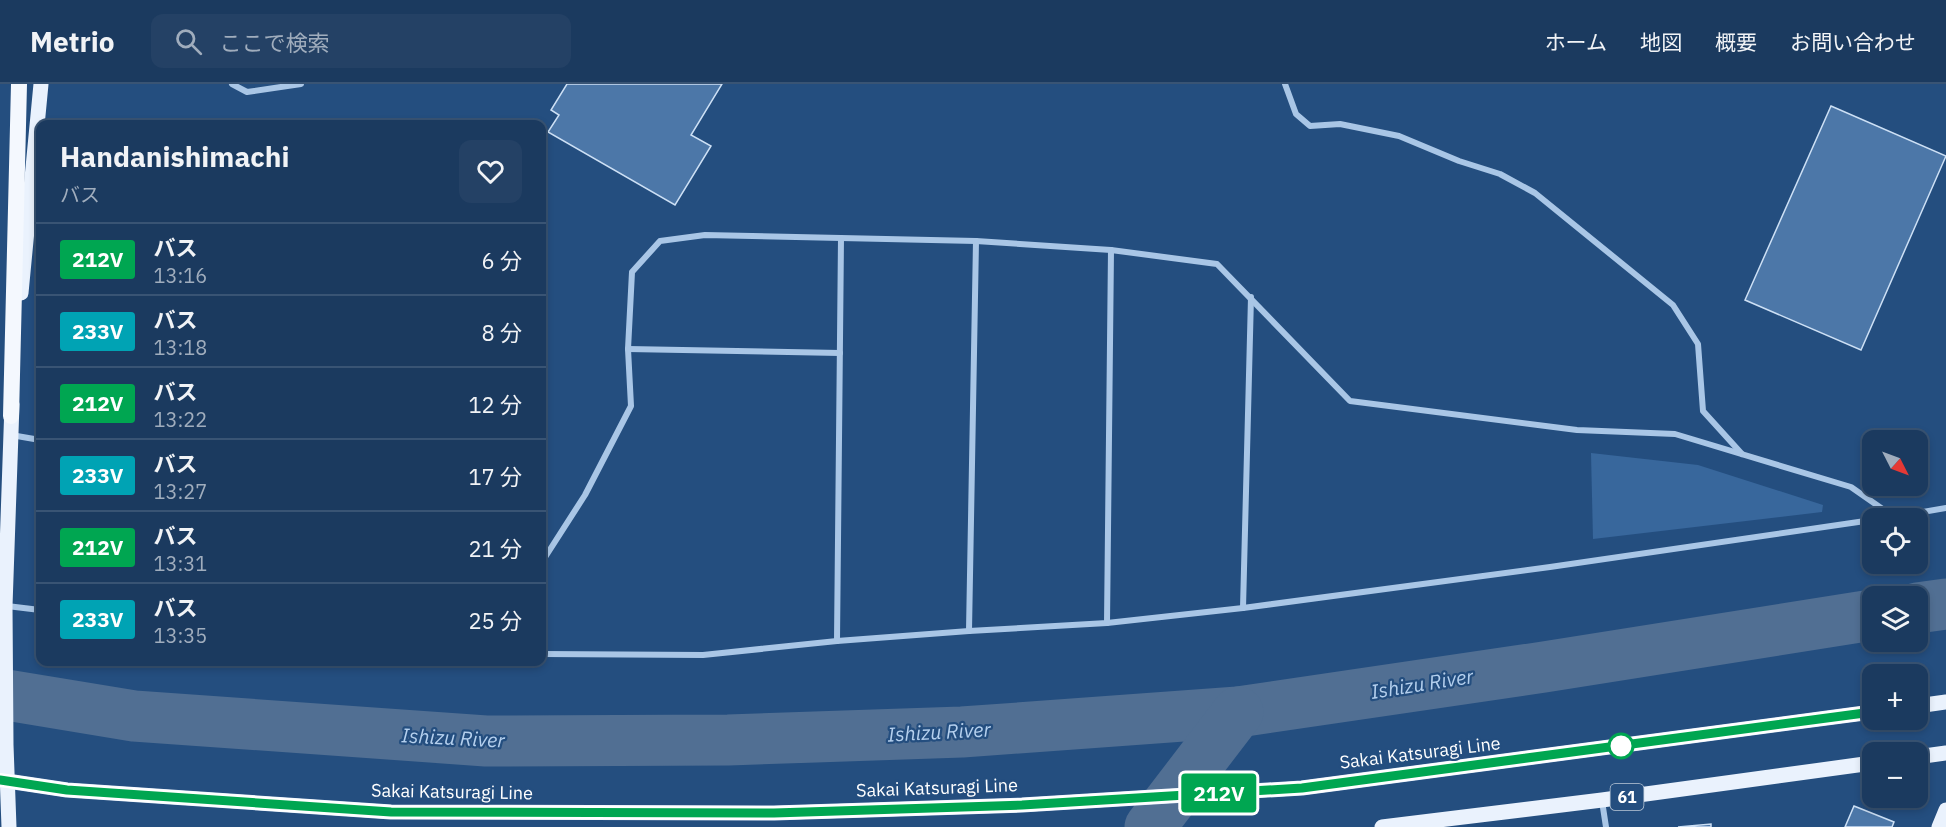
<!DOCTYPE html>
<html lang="ja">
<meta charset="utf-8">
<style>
:root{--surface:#1b3a5f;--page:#244165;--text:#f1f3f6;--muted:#a0adbd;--line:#395474}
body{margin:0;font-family:"IBM Plex Sans","Noto Sans JP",sans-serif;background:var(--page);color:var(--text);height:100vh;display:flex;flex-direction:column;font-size:22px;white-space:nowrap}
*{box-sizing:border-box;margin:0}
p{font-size:20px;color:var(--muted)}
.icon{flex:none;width:33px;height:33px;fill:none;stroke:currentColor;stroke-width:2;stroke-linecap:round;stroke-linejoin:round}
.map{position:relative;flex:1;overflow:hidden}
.panel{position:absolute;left:36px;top:36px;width:510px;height:546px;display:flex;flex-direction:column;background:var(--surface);border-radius:12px;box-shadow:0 3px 9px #0003,0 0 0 2px var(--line)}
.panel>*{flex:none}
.badge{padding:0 12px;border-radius:4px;font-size:21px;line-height:39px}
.needle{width:39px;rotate:132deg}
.tools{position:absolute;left:1862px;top:346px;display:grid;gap:12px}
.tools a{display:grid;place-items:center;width:66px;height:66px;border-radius:12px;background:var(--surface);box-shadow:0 3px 9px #0003,0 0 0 2px var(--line);font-size:30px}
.map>.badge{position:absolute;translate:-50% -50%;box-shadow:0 0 0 3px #fff}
.round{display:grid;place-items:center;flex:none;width:63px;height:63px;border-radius:12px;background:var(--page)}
.headline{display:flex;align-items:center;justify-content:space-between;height:102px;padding:0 24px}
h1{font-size:28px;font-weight:800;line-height:45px}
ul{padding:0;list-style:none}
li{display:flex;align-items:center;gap:18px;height:72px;padding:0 24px;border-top:2px solid var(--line)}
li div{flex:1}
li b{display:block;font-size:22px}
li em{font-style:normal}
li .badge{min-width:66px;font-weight:700;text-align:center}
header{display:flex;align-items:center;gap:36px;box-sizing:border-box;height:84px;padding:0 30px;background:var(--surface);border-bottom:2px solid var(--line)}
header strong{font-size:28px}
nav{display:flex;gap:33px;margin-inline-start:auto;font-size:21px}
.search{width:420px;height:54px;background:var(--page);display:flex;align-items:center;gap:15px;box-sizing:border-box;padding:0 21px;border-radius:12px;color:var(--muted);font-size:22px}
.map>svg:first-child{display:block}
.green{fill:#38679c}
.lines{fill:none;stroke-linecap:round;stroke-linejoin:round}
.river{stroke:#516f93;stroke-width:51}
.building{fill:#4c77a8;stroke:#cde0f5;stroke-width:1.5}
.minor{stroke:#a9c6e6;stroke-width:6}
.primary{stroke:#eaf2fd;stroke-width:15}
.trunk{stroke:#f4f8fe;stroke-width:16}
.line-casing{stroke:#fff;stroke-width:14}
.line{stroke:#00a651;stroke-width:9}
.stop-dot{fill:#fff;stroke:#00a651;stroke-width:3}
.labels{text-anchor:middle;stroke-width:4.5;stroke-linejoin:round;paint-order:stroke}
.shield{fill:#244e7f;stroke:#bdcad9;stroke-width:1.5}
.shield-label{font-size:16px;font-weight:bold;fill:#fff}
.street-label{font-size:18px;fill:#fff;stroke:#244e7f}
.water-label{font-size:20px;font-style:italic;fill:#b5d0ee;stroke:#244e7f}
</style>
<header>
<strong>Metrio</strong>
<div class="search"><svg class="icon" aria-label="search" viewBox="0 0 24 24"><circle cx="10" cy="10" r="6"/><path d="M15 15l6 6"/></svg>ここで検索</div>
<nav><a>ホーム</a><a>地図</a><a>概要</a><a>お問い合わせ</a></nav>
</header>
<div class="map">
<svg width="1946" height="743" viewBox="0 0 1946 743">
<rect width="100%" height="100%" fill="#244e7f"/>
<!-- green -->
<path class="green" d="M1591,369l107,12 125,40 -1,7 -229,27z"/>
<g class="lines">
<!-- river -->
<g class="river">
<path d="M1917,524l29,-4"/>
<path d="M0,610l134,22 352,25 242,-1 234,-8 276,-20 306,-45 328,-52"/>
<path d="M1150,743l88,-115"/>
</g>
</g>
<!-- building -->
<g class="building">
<path d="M567,0h155l-31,51 20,11 -36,59 -127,-73 11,-17 -8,-5z"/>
<path d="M1831,22l115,50 -85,194 -116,-50z"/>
<path d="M1854,722l40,16 -2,5h-47z"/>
<path d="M1711,740v3h-33z"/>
</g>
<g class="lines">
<!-- minor -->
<g class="minor">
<path d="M232,0l15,8 54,-8"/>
<path d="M1285,0l11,30 14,12 30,-2 59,12 60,25 41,13 35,19 138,112 25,39 5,67 39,43"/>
<path d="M628,265l212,4"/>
<path d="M11,351l29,5"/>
<path d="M1882,435l64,-11"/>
<path d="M542,478l43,-67 46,-89 -3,-57 4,-77 28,-31 45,-6 271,6 135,9 106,14 133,137 227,29 98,4 176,53 43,30"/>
<path d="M7,522l33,4"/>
<path d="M1243,524l8,-311"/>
<path d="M1107,539l4,-373"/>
<path d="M969,547l7,-390"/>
<path d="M837,557l4,-403"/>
<path d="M542,570l161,1 134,-14 132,-10 138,-8 136,-15 307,-41 322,-47"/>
<path d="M1602,717l4,26"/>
</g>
<!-- primary -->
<g class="primary">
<path d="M21,209l20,-209"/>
<path d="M1917,622l29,-4"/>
<path d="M1917,673l29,-4"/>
<path d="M0,696l67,10 324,22 383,1 248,-8 280,-17 570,-76"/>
<path d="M9,743l-3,-82 -1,-139 7,-202"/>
<path d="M1382,743l220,-27 270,-37"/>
<path d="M1939,743l7,-17"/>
</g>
<!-- trunk -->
<path class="trunk" d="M11,332l8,-332"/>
</g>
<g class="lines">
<defs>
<path id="line" d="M0,696l67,10 324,22 383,1 248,-8 280,-17 570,-76"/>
</defs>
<!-- line casing -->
<use href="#line" class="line-casing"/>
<!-- line -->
<use href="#line" class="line"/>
</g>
<!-- markers -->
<circle class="stop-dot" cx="1621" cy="662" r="12"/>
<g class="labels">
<!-- shield labels -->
<rect class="shield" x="1610.5" y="700" width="33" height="26" rx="4.5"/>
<g class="shield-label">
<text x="1627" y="719">61</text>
</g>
<!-- street labels -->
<g class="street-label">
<text transform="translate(1420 669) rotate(-7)" y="6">Sakai Katsuragi Line</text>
<text transform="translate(937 704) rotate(-2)" y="6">Sakai Katsuragi Line</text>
<text transform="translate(452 708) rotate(1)" y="6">Sakai Katsuragi Line</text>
</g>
<!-- water labels -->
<g class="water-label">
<text transform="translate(1422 600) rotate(-9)" y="7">Ishizu River</text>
<text transform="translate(939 648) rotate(-3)" y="7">Ishizu River</text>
<text transform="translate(453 654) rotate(3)" y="7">Ishizu River</text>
</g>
</g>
</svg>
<div class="tools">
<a><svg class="needle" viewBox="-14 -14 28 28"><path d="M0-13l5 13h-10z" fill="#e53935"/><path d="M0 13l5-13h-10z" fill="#a0adbd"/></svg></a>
<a><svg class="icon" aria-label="locate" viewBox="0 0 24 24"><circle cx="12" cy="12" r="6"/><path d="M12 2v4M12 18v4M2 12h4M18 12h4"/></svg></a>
<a><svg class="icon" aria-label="layers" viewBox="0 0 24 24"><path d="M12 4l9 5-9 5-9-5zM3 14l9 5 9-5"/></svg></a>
<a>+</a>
<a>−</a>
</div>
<b class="badge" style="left:1219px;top:709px;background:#00a651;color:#fff">212V</b>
<section class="panel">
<div class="headline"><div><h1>Handanishimachi</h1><p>バス</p></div><a class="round"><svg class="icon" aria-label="heart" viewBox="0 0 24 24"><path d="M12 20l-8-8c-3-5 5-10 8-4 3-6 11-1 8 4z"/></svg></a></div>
<ul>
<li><span class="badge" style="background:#00a651;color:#fff">212V</span><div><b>バス</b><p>13:16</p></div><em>6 分</em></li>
<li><span class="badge" style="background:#00a3b4;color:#fff">233V</span><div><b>バス</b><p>13:18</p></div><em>8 分</em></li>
<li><span class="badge" style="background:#00a651;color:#fff">212V</span><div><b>バス</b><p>13:22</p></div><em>12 分</em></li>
<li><span class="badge" style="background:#00a3b4;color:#fff">233V</span><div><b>バス</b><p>13:27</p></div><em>17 分</em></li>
<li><span class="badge" style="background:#00a651;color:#fff">212V</span><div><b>バス</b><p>13:31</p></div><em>21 分</em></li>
<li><span class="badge" style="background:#00a3b4;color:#fff">233V</span><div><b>バス</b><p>13:35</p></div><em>25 分</em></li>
</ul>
</section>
</div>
